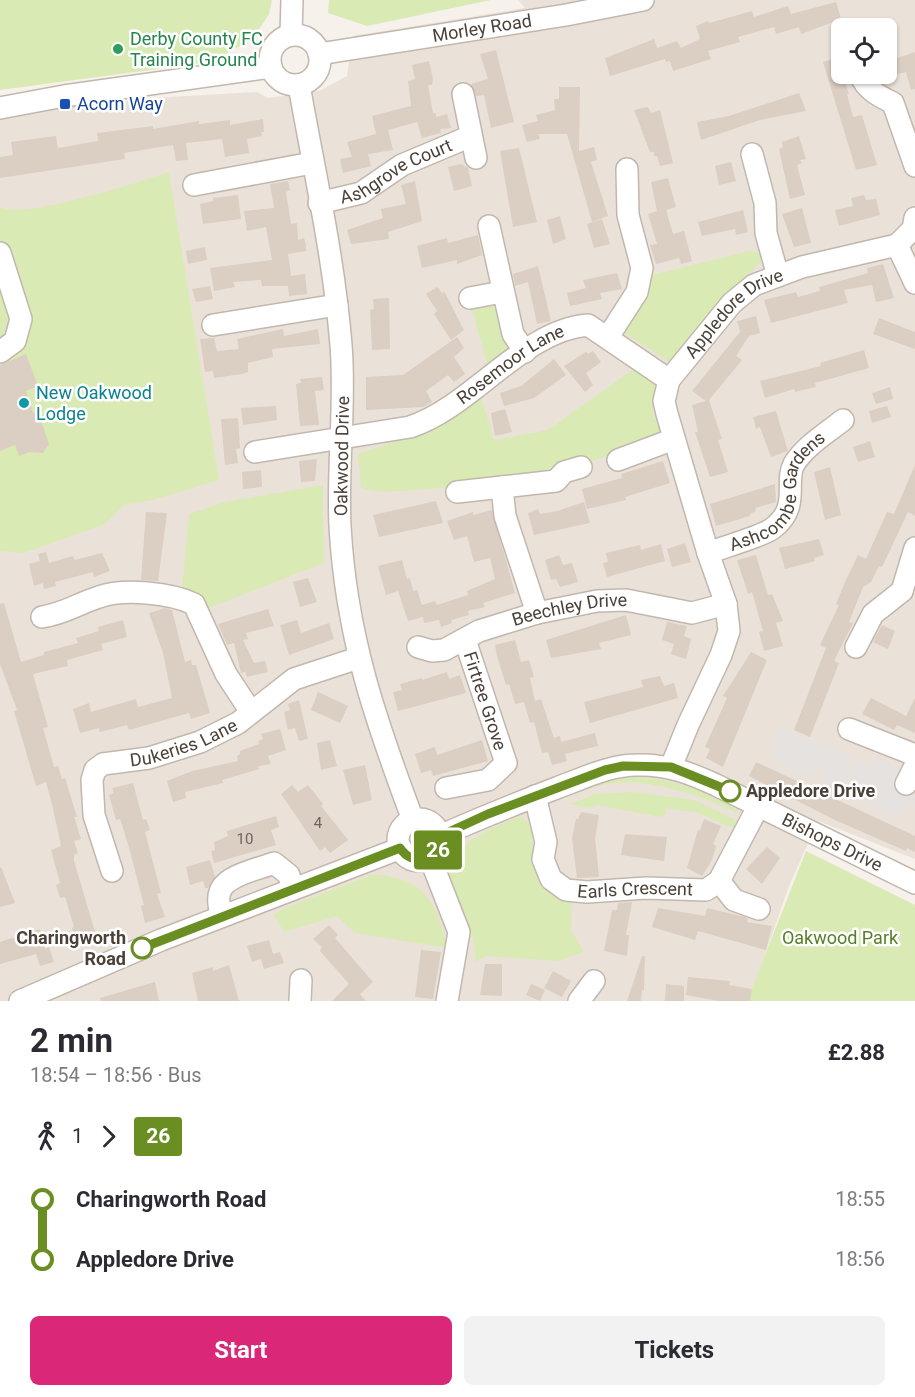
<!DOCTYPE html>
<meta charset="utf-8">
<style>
:root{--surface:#fff;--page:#f2f2f3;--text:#2b2b33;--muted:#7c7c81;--accent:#db2777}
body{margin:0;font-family:Roboto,sans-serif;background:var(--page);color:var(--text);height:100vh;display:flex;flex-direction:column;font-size:22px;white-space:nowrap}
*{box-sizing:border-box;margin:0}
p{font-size:20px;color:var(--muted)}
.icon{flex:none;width:33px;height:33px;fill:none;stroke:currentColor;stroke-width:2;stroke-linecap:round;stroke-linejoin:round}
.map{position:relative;height:1001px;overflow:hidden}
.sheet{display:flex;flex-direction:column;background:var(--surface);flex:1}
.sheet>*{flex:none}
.badge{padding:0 12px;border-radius:4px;font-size:21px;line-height:39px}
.buttons{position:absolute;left:831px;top:18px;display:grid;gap:12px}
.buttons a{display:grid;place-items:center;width:66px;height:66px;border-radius:9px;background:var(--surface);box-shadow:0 2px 4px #0004;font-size:30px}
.map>.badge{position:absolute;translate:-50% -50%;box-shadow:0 0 0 3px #fff}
.legs{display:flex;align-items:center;gap:9px;height:66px;padding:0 30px;font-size:20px}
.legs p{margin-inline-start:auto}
.headline{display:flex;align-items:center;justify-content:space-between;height:102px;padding:0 30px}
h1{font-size:33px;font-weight:700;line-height:45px}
.cta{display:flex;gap:12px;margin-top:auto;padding:12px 30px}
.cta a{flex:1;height:69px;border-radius:9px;background:var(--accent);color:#fff;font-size:24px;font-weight:700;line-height:69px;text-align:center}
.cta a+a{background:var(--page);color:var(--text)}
ul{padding:0 30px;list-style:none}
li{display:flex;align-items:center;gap:21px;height:60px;font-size:22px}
li i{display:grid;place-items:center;width:9px;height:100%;margin:0 8px;background:currentColor}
li i::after{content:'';width:15px;height:15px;margin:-8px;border:4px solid;border-radius:50%;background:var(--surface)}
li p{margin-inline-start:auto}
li:first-child i{background:linear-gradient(#0000 50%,currentColor 0)}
li:last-child i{background:linear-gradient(currentColor 50%,#0000 0)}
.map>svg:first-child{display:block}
.residential{fill:#eae2d9;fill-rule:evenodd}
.green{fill:#daeab4}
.parking{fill:#e5e2df}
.building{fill:#dbcec3}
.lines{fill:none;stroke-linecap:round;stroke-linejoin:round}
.minor-casing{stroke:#c2b7ad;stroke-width:24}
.minor{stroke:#fff;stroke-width:21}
.line-1-casing{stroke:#fff;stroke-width:14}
.line-1{stroke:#6b8e23;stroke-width:9}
.leisure-dot{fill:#2e9e5b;stroke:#fff;stroke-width:2}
.transit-dot{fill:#1a4fb4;stroke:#fff;stroke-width:2}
.culture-dot{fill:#0f9aa8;stroke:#fff;stroke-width:2}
.stop-1-dot{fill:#fff;stroke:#6b8e23;stroke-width:3}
.labels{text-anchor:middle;stroke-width:5;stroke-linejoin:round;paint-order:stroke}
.number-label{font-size:15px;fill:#6f645b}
.street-label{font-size:18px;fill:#4b4138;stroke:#fff}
.leisure-label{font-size:18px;fill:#27864d;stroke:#fff;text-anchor:start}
.transit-label{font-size:18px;fill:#164399;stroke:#fff;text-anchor:start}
.culture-label{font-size:18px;fill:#0d838f;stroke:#fff;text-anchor:start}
.stop-label{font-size:18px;font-weight:bold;fill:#4b4138;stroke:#fff;text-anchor:start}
.park-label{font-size:18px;fill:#577f29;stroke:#fff}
</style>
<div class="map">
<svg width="915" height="1001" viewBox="0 0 915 1001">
<rect width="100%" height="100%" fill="#f6f1eb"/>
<!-- residential -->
<path class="residential" d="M518,0h397v859l-97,-38 -29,65 -31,89 -5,26h-753v-884l21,-5 131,-14 105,-6 11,6 51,-7 28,-15 6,-40 172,-28zM842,28h44v46h-44z"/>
<!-- green -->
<g class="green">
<path d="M0,0h272l-3,14 -11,17 -12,12 -36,19 -210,28z"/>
<path d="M329,0h162l-124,26 -39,-13z"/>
<path d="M169,172l50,308 -66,20 -29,5 -19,19 -81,29 -24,-2v-344c24,13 139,-25 169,-35z"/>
<path d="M749,251l10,2 4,7 -35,33 -54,72 -53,-34 27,-55z"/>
<path d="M485,302l9,2c10,17 16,38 8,57l-14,6 -17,-62z"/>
<path d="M635,368l21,17 -3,29 10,23c-32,11 -64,23 -97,31 -45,12 -91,17 -137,21 -22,1 -48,6 -68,-1l-3,-34 79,-27 44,-30 13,43 54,-10z"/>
<path d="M323,485l1,78 -118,46 -6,-12 -18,-8 7,-75 36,-12z"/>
<path d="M633,777c33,0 85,15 109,38 -41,-19 -94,-40 -140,-30 -16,4 -33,12 -49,17l48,-20z"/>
<path d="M633,792l61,8 48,23 -2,5 -13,-2 -28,-13 -33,-5 -1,7 -5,2 -63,-12 -7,3 -20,-4 25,-10z"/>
<path d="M519,816c23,14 8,24 16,41 6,13 27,31 37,43l-1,30 13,22 -25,9 -73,-5 -10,6 -3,-25 -29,-67c17,-30 45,-41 75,-54z"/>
<path d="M806,851l109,54v96h-168z"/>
<path d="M374,874c49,4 64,28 73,74l-92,-15 -18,-17 -53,16 -10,-17 8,-6z"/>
</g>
<!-- parking -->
<g class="parking">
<path d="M779,727l72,28 -3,9 3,4 -10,25 -20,-11 4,-11 -9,-5 -4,12 -40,-18 5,-10 -6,-4z"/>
<path d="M878,757l28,14 9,15 -1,25 -10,-4 -5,11 -45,-22 5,-11 -9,-4 8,-19 10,4z"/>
</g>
<!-- building -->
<g class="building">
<path d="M836,2l5,17 -40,15 -2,-7 -23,7 -2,-7 -36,10 2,5 -32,9 3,8 -38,12 -3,-10 -4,1 -1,-3 -55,17 -5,-18 49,-19 3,9 20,-7 4,7 19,-9 -4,-13 12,-5 1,2 43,-12 2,6 34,-11 3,8z"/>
<path d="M496,50l18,72 -23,6 -7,-33 -8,1 -5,-12 17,-5 -8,-25z"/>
<path d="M915,52v37l-4,1 -5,-18 -20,5v-15z"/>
<path d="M842,56v18l7,20h-2l6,23 9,-2 15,50 -21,5 -33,-108z"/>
<path d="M429,61l4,18 -1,6h-4l5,28h3v4l11,-3 4,14 -11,1 1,4 -19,5 -5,-16 -29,8 5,20 -25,4 3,12 -28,7 -3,-14 12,-2 -5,-15 29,-8 -4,-18 39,-10 -3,-25 7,-2 -3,-14z"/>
<path d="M559,87h21l-1,64 15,-4 3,13 -6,2 17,54 -16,6 -25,-88h-29l2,5 -13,3 -5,-17 16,-4 -2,-6 19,-5 -1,-11h5z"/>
<path d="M799,93l7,18 -46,9 -59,20 -4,-18 32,-6z"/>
<path d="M648,107l3,6 9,-3 13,53 -13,3 -3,-10h-3v-4h-4l-16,-42z"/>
<path d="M263,119l1,13h-3l1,4 -15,3 2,14 -24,4 -3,-18 -36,4 2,17 -12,1 -3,-16 -49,8 1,6 -125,19v-21l13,-2 -2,-13 45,-6 2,12 40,-7 -1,-8 56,-7v3l46,-8v3l31,-4v5z"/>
<path d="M799,136l7,23 -6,1 2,3 -5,2 8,30 -15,4 -11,-50 4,-2 -1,-5z"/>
<path d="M519,148l18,74 -24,5 -13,-76z"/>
<path d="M731,162l5,19 -17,4 -4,-19z"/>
<path d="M461,164l7,4 4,18 -18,5 -6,-24z"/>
<path d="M668,178l8,29 -10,3 7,24 11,-3 8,30 -11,3 -2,-6 -23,6 -6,-19 7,-1 -9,-30 9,-3 -6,-29z"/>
<path d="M288,181l2,9 -4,2 5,32 6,-1 1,17 6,-2 2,7v6l-18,3 3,22 14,-2 2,20 -18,2 -1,-10h-26l-1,-6 -28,2 2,5 -21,4 -4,-23 62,-8 -6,-33 -19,4 -3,-20 30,-3 -4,-24z"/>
<path d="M415,181l7,40 -34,11 1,7 -38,5 -4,-14 36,-12 -2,-9 25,-5 -5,-19z"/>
<path d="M238,195l3,24 -38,5 -3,-20 13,-3v-3z"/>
<path d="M864,195l2,5 10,-1 4,16 -41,11 -4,-16 18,-4 -2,-8z"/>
<path d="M802,208l9,35 -17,4 -12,-33z"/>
<path d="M743,210l5,22 -12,3 -1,-6 -33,7 -4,-14z"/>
<path d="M560,216l6,23 -13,5 -6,-24z"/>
<path d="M602,219l8,25 -16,4 -7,-24z"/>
<path d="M478,235l4,20 -25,9v-4l-35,8 -5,-22 30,-8 1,5z"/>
<path d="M205,247l2,13 -19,4 -2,-13z"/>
<path d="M883,264l11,34 -18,4 -4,-17 -28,5 4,13 -77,20 -7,-23 32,-8 2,5 22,-6 -1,-4 49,-14 -1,-5z"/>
<path d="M538,266l13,55 -14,3 -9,-42 -13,4 -2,-12z"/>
<path d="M617,273l5,16 -22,4 2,6 -32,7 -3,-13 19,-5 -3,-8z"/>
<path d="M210,286l3,13 -17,3 -4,-13z"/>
<path d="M437,287l5,6 2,-2 20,39 -13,10 -17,-26 3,-3 -11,-17z"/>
<path d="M389,298l1,51 -18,1 -2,-40 4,-1 -1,-10z"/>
<path d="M756,316l4,17 -11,3 -13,20 6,4 -33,40 13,39 -4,1 10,32 -18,5 -15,-45h3l-6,-27 14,-4 -14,-10 48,-59 -3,-11z"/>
<path d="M879,318l36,14v17l-42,-15z"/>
<path d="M283,329l1,7 34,-7 2,15 -48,5 1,8 -25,6v9l-6,2 -28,4 -1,-7 -8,1 -5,-33 14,-1 3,13 22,-2 -2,-10z"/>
<path d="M457,337l7,11 -10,9 11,17 -11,8 -6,-7 -22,16 6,11 -9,5 -57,3v-33l37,-2z"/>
<path d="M864,350l5,18 -54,15 1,4 -21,5 -1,-3 -29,9 -5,-17 61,-15 -1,-3z"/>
<path d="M593,351l8,11 -15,11 7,12 -8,7 -21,-26 22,-14 2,2z"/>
<path d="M26,354l12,32 -12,5 7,22 5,-1 11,32 -6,9 -14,-1 -10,4 -4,-11 -15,6v-86z"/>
<path d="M554,359l12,16 -32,23 -30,8 -4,-13 21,-7z"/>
<path d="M322,377l2,13 -9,1 4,34 -19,1 -4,-42 5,-1 -1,-4z"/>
<path d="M890,387l3,12 -17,5 -4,-11z"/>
<path d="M276,406l1,14 -34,5 -2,-17z"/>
<path d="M887,406l4,11 -19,6 -3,-12z"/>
<path d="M505,409l7,23 -17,4 -4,-23z"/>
<path d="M776,411l12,40 -17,6 -11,-30 -4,2 -3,-12z"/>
<path d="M238,418l2,30 -4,1 2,14 -13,2 -4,-46z"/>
<path d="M870,441l5,16 -17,5 -5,-15z"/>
<path d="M317,459l-2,22 -14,1 -2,-21z"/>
<path d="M663,461l7,22 -45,14 1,3 -39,9 -5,-20 40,-11 -1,-4z"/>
<path d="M915,465v51l-7,-4 -26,55 -3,-1 -8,16 -8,5 -14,35 4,1 -19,38 5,2 -29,74 -16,-7 32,-82 -6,-3 19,-40 -3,-1 10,-24 12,-25 8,4 21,-47 7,2z"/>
<path d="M830,467l11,48 -16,5 -11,-48z"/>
<path d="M261,470l1,17 -19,2 -1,-17z"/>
<path d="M775,484l1,18 -21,6 1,3 -6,3v2l-34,10 -6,-22z"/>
<path d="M436,501l7,22 -64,14 -6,-22z"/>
<path d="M584,502l6,21 -56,12 -6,-22 10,-4 2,5 17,-3z"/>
<path d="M492,510l23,83 -32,10 2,4 -17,4 1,4 -18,5 1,3 -11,4 -2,-7 -15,3 -1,-6 -15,4 -10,-30 -12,4 -8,-29 24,-6 5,19 3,-1 3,13 4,-1 5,15 13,-4 2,4 31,-10 -1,-4 28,-12 -5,-21 -16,4 -7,-26 -13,4 -7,-19 26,-9v3z"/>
<path d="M146,512l21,1 -9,68 -17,-1z"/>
<path d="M819,539l5,16 -10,3 1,3 -30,8 -6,-21z"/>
<path d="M685,543l6,19 -19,5 -5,-18z"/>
<path d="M661,544l4,17 -58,16 -4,-14 5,-1 -2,-9 34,-8 1,5z"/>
<path d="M46,552l3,11 24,-7 2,4 27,-7 8,18 -16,6 -1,-5 -38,10 1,4 -12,3 -1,-6 -9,3 -5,-22 11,-3 -2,-7z"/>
<path d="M559,555l4,10 9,-2 6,19 -18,5 -4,-8 -5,1 -6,-20z"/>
<path d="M756,555l12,40 4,-1 11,27 -7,2 7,23 -19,5 -5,-19 4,-1 -11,-39 -4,2 -11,-34z"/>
<path d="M308,578l9,24 -17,5 -7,-25z"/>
<path d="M4,603l17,59 23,-7v-3l34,-9 -2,-5 23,-7 -1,-4 25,-7 4,17 -26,7 2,6 -36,10 1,6 -35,8 15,53 -5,1 11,39 4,-1 4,13 3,-1 12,39h-3l7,22 -7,2 4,12 -4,2v6l24,81 -22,5 -4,-19 2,-1 -9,-30 -5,1 -4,-13 4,-2 -9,-33 10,-4 -9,-42 -6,-22 -10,4 -22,-75 3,-1 -17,-46v-60z"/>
<path d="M165,608l7,2 13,52 6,-2 1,5h4l14,48 -19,6 -2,-6 -60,17 -2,-5 -27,7 -1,-4 -19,5 -7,-24 16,-6 2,9 45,-13 2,8 34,-9 -9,-45 -14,-40z"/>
<path d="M268,609l6,17 -28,7 2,6 -5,1 11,23 11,-2 3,11 -21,5 -2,-5 -4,1 -7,-30 -7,2 -9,-21z"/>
<path d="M626,615l5,20 -32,8 2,6 -50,9 -5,-18z"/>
<path d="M297,620l4,13 28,-10 5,16 -45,16 -9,-30z"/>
<path d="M667,622l20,4 -3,10 7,3 -5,20 -15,-5 3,-10 -12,-4z"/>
<path d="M882,625l13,6 -7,18 -15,-7z"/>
<path d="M515,640l6,22 8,-2 5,17 -4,1 5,23 6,-2 13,39 6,-2 1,6 34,-9 3,13 -33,8 2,7 -15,4 -4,-13 -6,1 -8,-31 -4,1 -6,-21 -9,2 -6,-20 -3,1 -9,-29 -2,-11z"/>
<path d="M751,652l16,8 -44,107 -17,-9 4,-9 -5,-2 22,-49 -4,-2z"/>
<path d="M447,672l2,7 11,-4 6,18 -68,18 -5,-19 9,-2 -2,-6 22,-6v2z"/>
<path d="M660,676l4,10 10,-3 4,15 -88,25 -6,-21 59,-15 -2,-7z"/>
<path d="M318,692l30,14 -8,17 -29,-13z"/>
<path d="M871,698l35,18 9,-18v35l-18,-8 -3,5 -32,-16z"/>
<path d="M299,700l9,39 -9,2 -4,-13 -7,2 -4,-18 6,-2 -2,-6z"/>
<path d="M280,729l6,21 -18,6 3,8 -13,2 1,3 -37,11 1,3 -38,9 1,6 -13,4 -6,-21 25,-10 46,-10 -1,-5 3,-2v-3l19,-7 -1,-3 5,-2 -2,-5z"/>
<path d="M330,740l7,26 -16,4 -4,-27z"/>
<path d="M482,740l6,21 -55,15 -2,-6 -10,3 -6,-19 20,-7 2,8z"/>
<path d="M756,762l159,74v16l-8,-4 -1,3 -71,-31 -86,-44z"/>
<path d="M365,765l7,35 -19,5 -10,-35z"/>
<path d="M133,783l10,37 3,-1 4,11 -5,2 16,61 -4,1 8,23 -20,6 -4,-17 3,-1 -16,-61 -8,-25 -4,1 -7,-25 5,-2 -2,-5z"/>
<path d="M292,785l6,7 10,-7 15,19 -2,2 27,34 -18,13 -5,-6 -5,4 -39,-57z"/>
<path d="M581,812l18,3 -4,23 4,39 -22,1 -5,-40 4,-19h2z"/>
<path d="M276,816l3,11 -8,3 5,15 -62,18 -3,-12 4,-1 -1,-8 14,-6 -1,-5z"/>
<path d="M704,819l17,7 -8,18 3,2 -4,14 -10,16 -15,-8 11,-38h2z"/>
<path d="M625,834l42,3 -3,24 -43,-6z"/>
<path d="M767,847l13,11 -18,26 -16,-15z"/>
<path d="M210,860l5,17 -7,11h-3l-2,-7 -13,4 -4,-18z"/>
<path d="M1,867l14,36 -15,4v-39z"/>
<path d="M632,902l-6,33h3l-2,21 -23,-5 8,-41h5l1,-7z"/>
<path d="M658,908l47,8 2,-8 38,9 3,2 -1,3 25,4 -6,24 -68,-19 -3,9 -43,-13z"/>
<path d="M329,925l9,10 -3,3 38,44 -13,12 6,7h-34l17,-17 -29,-33 2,-4 -9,-8z"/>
<path d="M40,929l5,20 4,-2 5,15 -14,4 -4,-12 -36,10v-22z"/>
<path d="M269,940l4,14 7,-2 4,11 -20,6 -3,-10 -9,3 -5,-16z"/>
<path d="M421,950l20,2 -8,47 -18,-2z"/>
<path d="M642,956h3l-1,34h-2l-1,11h-14z"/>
<path d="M485,964h17v32l-22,-1z"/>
<path d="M229,965l10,36h-41l-6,-28 21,-6v4z"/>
<path d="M553,971l18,10 -9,16 -18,-9z"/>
<path d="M688,977l42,4 -1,4 23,4 -2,12h-31l-33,-6z"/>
<path d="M155,982l4,19h-58l-1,-3z"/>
<path d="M531,984l14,6 -5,11 -14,-6z"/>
<path d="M666,984l18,2v15h-19z"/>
</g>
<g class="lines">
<defs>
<g id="minor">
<path d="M291,35l1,-35"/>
<circle cx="295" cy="60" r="25"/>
<path id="s1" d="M319,54l247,-39 77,-15"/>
<path d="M860,74c6,16 19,22 33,29l22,63"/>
<path d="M299,85c15,85 35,173 42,260 5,60 -4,120 -1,181 6,109 35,193 73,294"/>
<path d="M463,94l13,64"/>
<path d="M0,108l64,-12 207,-29"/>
<path d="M752,154l13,49 1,30 12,43"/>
<path d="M194,185l118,-22"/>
<path id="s2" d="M319,203l42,-10 41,-28 69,-29"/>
<path d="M489,226l24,108 12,18"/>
<path d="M897,245l18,38"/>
<path d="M0,253l21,66 -6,22 -15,11"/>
<path d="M470,298l32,-6"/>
<path d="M213,325l124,-20"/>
<path d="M608,337l29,-45 5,-24 -14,-53 -1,-46"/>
<path id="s3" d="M255,452l155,-25c62,-20 113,-97 178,-102l81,55"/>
<path d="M618,460l56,-21"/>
<path d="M502,487l3,29 32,97"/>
<path d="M457,492l99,-11 8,-9 17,-5"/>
<path id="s4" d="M708,553c13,-5 57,-18 65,-25 28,-21 11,-46 21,-64 11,-18 33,-31 49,-44"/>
<path d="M902,591l13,-43"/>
<path d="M42,617c24,-4 35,-13 57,-20 25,-9 72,-4 95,7l32,70 25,38"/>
<path id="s5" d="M418,647l14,4 12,-1 35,-19 58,-18 60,-12 29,-1 66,13 34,-9"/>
<path d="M856,647l17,-33 29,-23"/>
<path d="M849,729l66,26"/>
<path id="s6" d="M671,767l17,-42 33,-70 8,-24 -3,-27 -18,-51 -41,-139 -3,-13 5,-21 63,-77 22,-18 48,-18 95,-22 16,-16 2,-11"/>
<path d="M906,784l9,-18"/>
<path d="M446,788l42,-8 18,-17 -41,-123"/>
<path id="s7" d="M535,796l11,46 -3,17 8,20 15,11 21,2 59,-4 60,2 13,-9 40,-76"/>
<circle cx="419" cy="840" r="21"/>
<path id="s8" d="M440,836c39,-18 78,-33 119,-49 25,-9 51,-22 78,-22 30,-1 53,8 79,20l199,98"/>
<path d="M430,858l29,74 -12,69"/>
<path id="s9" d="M112,871l-18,-56 -2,-35 3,-10 8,-6 46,-6 51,-16 38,-19 56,-44 64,-21"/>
<path d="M719,881l15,19 25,9"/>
<path d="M221,916c-1,-7 -4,-17 -1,-24 5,-17 39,-23 54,-29l15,12 3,13"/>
<path d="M20,1001l141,-61 240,-92"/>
<path d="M300,1001l1,-21"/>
<path d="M579,1001l15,-20"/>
</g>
</defs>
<!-- minor casing -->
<use href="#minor" class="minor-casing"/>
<!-- minor -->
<use href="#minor" class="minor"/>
</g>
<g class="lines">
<defs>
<path id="line-1" d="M142,948l258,-100c13,20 42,13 40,-12l48,-22 117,-44 18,-4 48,1 59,24"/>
</defs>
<!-- line-1 casing -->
<use href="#line-1" class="line-1-casing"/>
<!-- line-1 -->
<use href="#line-1" class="line-1"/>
</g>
<!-- markers -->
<circle class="leisure-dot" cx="118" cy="49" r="6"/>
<rect class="transit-dot" x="59" y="98" width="12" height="12" rx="3"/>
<circle class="culture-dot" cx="24" cy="403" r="6"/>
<g class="stop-1-dot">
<circle cx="730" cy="791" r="10"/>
<circle cx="142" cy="948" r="10"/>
</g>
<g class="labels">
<!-- number labels -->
<g class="number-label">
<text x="318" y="828">4</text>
<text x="245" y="844">10</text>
</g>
<!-- street labels -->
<g class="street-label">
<text dy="6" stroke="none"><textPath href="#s1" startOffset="165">Morley Road</textPath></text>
<text dy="6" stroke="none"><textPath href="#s2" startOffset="84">Ashgrove Court</textPath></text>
<text dy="6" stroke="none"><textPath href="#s6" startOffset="504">Appledore Drive</textPath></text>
<text dy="6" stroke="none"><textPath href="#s3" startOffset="276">Rosemoor Lane</textPath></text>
<text transform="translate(342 456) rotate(-89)" y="6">Oakwood Drive</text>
<text dy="6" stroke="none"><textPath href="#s4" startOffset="102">Ashcombe Gardens</textPath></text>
<text dy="6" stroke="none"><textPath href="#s5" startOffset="160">Beechley Drive</textPath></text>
<text transform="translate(485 701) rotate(72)" y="6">Firtree Grove</text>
<text dy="6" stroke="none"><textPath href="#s9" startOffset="198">Dukeries Lane</textPath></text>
<text dy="6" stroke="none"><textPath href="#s8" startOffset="422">Bishops Drive</textPath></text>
<text dy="6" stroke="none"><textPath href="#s7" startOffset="174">Earls Crescent</textPath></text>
</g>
<!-- leisure labels -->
<g class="leisure-label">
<text x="130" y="45">Derby County FC<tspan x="130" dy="21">Training Ground</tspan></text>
</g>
<!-- transit labels -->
<g class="transit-label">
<text x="77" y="110">Acorn Way</text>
</g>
<!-- culture labels -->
<g class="culture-label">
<text x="36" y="399">New Oakwood<tspan x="36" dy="21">Lodge</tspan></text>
</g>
<!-- stop labels -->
<g class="stop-label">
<text x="746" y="797">Appledore Drive</text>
<text x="126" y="944" text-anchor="end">Charingworth<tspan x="126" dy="21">Road</tspan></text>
</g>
<!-- park labels -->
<g class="park-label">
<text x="840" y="944">Oakwood Park</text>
</g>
</g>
</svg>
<div class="buttons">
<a><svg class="icon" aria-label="locate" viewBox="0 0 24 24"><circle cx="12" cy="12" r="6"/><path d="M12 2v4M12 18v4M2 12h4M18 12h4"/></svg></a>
</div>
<b class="badge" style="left:438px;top:850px;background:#6b8e23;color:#fff">26</b>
</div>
<section class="sheet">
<div class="headline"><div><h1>2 min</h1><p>18:54 – 18:56 · Bus</p></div><b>£2.88</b></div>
<div class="legs"><svg class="icon" aria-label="walk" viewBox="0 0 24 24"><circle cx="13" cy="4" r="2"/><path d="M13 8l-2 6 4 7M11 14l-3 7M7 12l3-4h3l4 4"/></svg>1<svg class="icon" aria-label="forward" viewBox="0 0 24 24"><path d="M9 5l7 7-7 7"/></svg><b class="badge" style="background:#6b8e23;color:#fff">26</b></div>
<ul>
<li><i style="color:#6b8e23"></i><b>Charingworth Road</b><p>18:55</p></li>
<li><i style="color:#6b8e23"></i><b>Appledore Drive</b><p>18:56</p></li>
</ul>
<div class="cta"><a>Start</a><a>Tickets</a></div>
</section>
